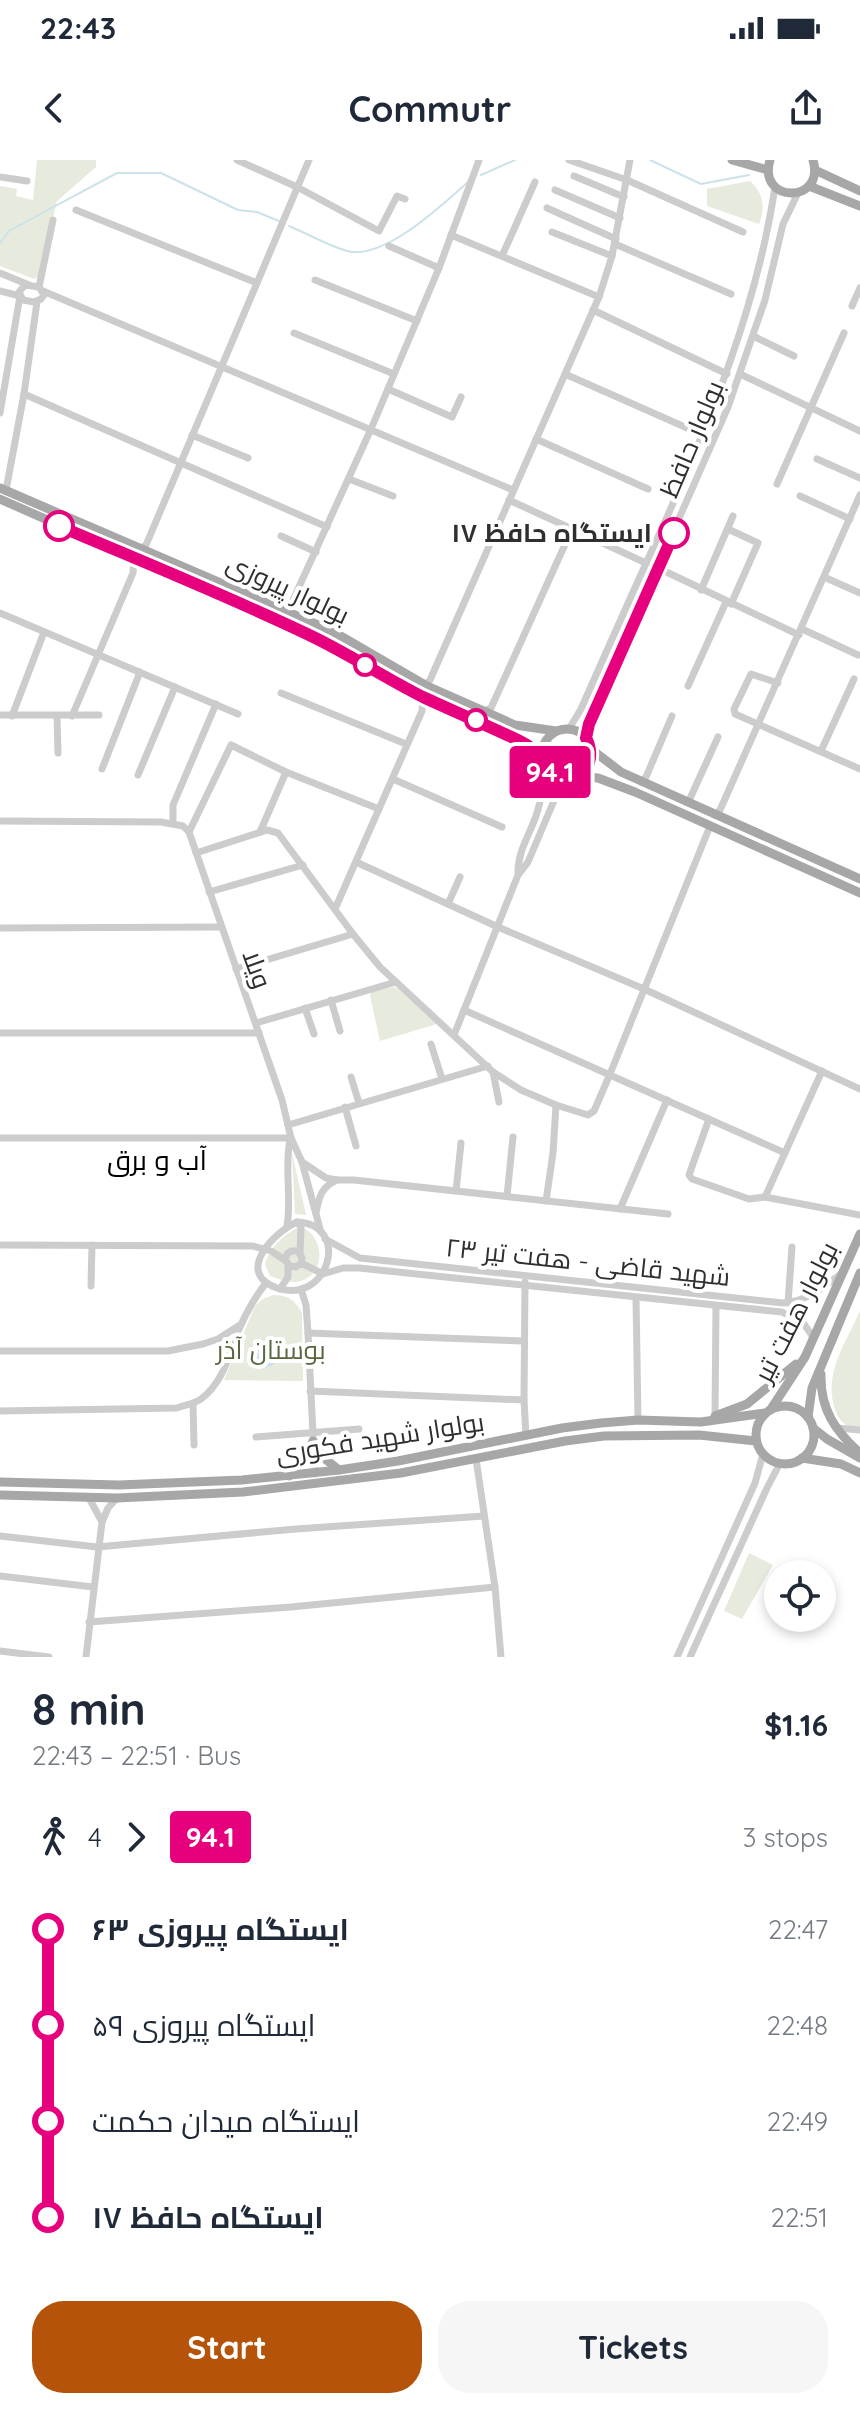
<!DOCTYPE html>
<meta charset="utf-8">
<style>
:root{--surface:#fff;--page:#f6f6f7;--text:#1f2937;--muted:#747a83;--accent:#b45309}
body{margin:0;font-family:Quicksand,Cairo,sans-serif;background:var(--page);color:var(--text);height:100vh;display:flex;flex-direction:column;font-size:30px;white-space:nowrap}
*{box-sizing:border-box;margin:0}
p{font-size:26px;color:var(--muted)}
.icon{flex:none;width:44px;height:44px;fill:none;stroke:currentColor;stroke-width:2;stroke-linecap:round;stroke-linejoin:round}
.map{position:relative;height:1497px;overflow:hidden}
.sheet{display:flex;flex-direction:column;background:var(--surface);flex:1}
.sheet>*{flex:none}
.badge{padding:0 16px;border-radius:6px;font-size:28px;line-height:52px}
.controls{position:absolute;left:764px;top:1400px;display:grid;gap:16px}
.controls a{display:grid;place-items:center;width:72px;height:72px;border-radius:50%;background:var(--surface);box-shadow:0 4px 12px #0003;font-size:40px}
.map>.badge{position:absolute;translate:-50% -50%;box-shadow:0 0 0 4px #fff}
.legs{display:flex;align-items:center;gap:12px;height:88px;padding:0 32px;font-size:26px}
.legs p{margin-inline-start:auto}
.headline{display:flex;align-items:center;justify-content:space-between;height:136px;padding:0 32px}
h1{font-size:44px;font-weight:700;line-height:60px}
.button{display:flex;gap:16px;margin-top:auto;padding:16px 32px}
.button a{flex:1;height:92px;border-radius:32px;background:var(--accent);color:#fff;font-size:32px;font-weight:700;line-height:92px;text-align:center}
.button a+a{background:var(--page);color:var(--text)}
ul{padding:0 32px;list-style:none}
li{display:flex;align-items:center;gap:28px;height:96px;font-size:30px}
li i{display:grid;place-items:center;width:12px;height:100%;margin:0 10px;background:currentColor}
li i::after{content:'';width:20px;height:20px;margin:-10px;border:6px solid;border-radius:50%;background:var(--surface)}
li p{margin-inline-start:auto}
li:first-child i{background:linear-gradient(#0000 50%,currentColor 0)}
li:last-child i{background:linear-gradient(currentColor 50%,#0000 0)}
.status{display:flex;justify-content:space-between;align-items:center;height:56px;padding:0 40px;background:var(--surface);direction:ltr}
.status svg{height:22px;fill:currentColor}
header{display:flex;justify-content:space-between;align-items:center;height:104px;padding:0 32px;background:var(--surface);font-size:36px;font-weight:700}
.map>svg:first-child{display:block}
.green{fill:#e6ebdd}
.water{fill:#cbe2e9}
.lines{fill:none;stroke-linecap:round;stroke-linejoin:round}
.stream{stroke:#cbe2e9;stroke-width:2}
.minor{stroke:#ccc;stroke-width:7}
.major{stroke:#a7a7a7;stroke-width:9}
.line-1-casing{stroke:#fff;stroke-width:18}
.line-1{stroke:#e6007e;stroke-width:12}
.stop-1-dot{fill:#fff;stroke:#e6007e;stroke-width:4}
.labels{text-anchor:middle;stroke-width:8;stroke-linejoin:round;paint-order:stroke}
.street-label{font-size:26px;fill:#2f2f2f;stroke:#fff}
.stop-label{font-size:26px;font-weight:bold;fill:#2f2f2f;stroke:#fff;text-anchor:end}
.park-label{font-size:26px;fill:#57673f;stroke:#fff}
.neighbourhood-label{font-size:28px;fill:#000;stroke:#fff}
</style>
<div class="status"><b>22:43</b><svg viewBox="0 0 49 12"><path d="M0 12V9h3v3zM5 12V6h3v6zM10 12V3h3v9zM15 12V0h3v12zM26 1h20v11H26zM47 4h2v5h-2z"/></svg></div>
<header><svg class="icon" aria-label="back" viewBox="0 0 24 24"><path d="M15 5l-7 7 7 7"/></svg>Commutr<svg class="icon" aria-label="share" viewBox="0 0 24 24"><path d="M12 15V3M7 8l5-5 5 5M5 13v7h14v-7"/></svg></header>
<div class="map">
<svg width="860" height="1497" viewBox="0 0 860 1497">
<rect width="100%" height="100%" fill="#fff"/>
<!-- green -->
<g class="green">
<path d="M37,0h59v7l-39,34 -18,75 -5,3 -34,-13v-80l17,3 -1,7 17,4z"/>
<path d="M750,21c13,12 16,26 9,43l-52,-18v-17z"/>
<path d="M394,827l4,2 39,35 -57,17 -10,-45 1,-4z"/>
<path d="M292,993l14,62 -11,-1z"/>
<path d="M301,1067c23,8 26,46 0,54 -10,3 -22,-2 -31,-5l-5,-12c5,-16 20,-32 36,-37z"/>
<path d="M273,1135c15,0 22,5 29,18l1,68 -79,-1 31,-74 8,-7z"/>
<path d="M860,1151v117c-11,0 -20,-5 -24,-16 -14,-37 9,-67 24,-101z"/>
<path d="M749,1393l24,12 -31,54 -18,-8z"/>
</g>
<!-- water -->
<circle class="water" cx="267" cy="1197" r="10"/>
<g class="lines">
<!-- stream -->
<g class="stream">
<path d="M650,0l51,24 48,-9"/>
<path d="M481,15l34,-15"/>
<path d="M289,66c19,8 38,19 58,25 37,10 96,-47 121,-69"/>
<path d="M0,83l9,-12 9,-5 99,-53h44l77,37 19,2 22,9"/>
</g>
<!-- minor -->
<g class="minor">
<path d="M237,0l60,27 82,44 18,-35 8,3"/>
<path d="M569,0l58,20 116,52"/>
<path d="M574,16l50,21"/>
<path d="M0,17l27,4"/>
<path d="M555,30l65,28"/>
<path d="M547,48l69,31"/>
<path d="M76,50l181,73"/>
<path d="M552,72l60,24"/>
<path d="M451,75l148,62"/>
<path d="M615,84l116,50"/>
<path d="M389,86l50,22"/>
<path d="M502,96l33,-74"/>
<path d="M0,113l29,12"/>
<path d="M315,120l102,41"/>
<path d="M25,125l14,2 5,8 -3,4 -7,3 -11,-2 -4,-8z"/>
<path d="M39,127l14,-67"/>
<path d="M0,131l20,5 -20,117"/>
<path d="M43,131l470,199"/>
<path d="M852,146l8,-18"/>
<path d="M593,150l134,64"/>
<path d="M294,173l100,41"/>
<path d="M753,176l41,20"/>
<path d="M565,214l138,61"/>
<path d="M740,214l120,57"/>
<path d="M388,229l64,28 9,-20"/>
<path d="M24,234l303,133"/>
<path d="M192,275l56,23"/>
<path d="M536,279l112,50"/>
<path d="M817,299l43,19"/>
<path d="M349,319l44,17"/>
<path d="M777,324l67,-151"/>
<path d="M6,330l18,-96 13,-92"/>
<path d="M800,336l50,23"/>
<path d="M509,340l137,63"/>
<path d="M728,369l30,14 -27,61"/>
<path d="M281,376l35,16"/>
<path d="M141,388l5,-3 163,-385"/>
<path d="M658,408l141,67"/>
<path d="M824,417l36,16"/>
<path d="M701,430l32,-74"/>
<path d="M288,451l83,-182 68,-161 40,-108"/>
<path d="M0,453l238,101"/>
<path d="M802,469l56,26"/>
<path d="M778,523l-27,-9 -17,35 1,5 125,55"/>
<path d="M425,525l5,-5 169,-383 13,-41 18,-96"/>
<path d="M688,526l38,-84"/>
<path d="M281,533l125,51"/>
<path d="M484,551l7,-3 81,-179"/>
<path d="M0,555h99"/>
<path d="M12,556l32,-84"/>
<path d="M57,556l1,37"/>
<path d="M72,556l61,-143 1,-15"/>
<path d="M569,569l12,-20c27,-61 54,-122 82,-183 49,-110 94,-220 112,-339"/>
<path d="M586,578l7,-24 135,-307 37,-107 18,-76 15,-31"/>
<path d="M821,591l33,-72"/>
<path d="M102,609l38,-97"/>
<path d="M138,615l37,-88"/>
<path d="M393,619l109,48"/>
<path d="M641,622l5,-5 26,-61"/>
<path d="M688,643l30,-66"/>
<path d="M715,655l5,-5 140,-315"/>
<path d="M0,661l161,1 22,4 6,6 93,268 9,38 11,24 18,67"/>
<path d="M173,663v-18l43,-101"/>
<path d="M189,672l42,-87 55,27 93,37"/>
<path d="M260,672l26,-60"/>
<path d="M196,693l71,-23 11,3 75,101 27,33 113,105 28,18 35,15 32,10 6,-4 16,-37 100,-248"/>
<path d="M356,702l142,65 146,62 216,100"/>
<path d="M518,712c0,-21 11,-36 18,-56 6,-17 7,-33 8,-51"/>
<path d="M209,732l94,-27"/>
<path d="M448,744l12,-27"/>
<path d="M335,749l87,-198 1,-14"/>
<path d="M0,768l221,-1"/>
<path d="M236,809l117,-35"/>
<path d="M331,840l9,31"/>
<path d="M305,848l9,26"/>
<path d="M464,850l321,143"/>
<path d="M256,863l140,-41"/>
<path d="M0,873h259"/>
<path d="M454,875l64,-160 10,-13 28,-66 15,-18"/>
<path d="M431,884l11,35"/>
<path d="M493,912l6,30"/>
<path d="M351,917l8,26"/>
<path d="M345,947l11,39"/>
<path d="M709,959l-20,56 3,4 57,20 16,-2 95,18"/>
<path d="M288,965l200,-59"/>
<path d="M0,978h291"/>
<path d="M302,1002l24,16 11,2c-16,7 -18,17 -21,33"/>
<path d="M337,1020h17l314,34"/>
<path d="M456,1031l5,-48"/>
<path d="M507,1036l6,-59"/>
<path d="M765,1037l57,-126"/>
<path d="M546,1041l7,-48 3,-48"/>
<path d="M620,1049l47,-109"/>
<path d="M297,1062c54,2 33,83 -20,66 -43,-15 -3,-56 20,-66z"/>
<path d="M297,1062l4,5 -1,26"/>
<path d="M287,1066c5,-29 -3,-58 3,-86"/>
<path d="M325,1079l35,19 423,45c23,-1 40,-16 58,-29"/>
<path d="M0,1085l253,1 18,5 14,9"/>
<path d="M301,1103l1,-5 -4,-7h-7l-4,3 -2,6 5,6 6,1 5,-4 22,11 20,-6h16l423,44 22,12 9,13"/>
<path d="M525,1122l-1,118 2,36"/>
<path d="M91,1126l1,-41"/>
<path d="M280,1129l8,-12v-12"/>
<path d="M301,1129l5,16 2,28 7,141"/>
<path d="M636,1138l2,122"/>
<path d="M788,1143l4,-56"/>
<path d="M308,1173l216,8"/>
<path d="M0,1191h168l35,-7 15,-5 22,-14"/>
<path d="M310,1231l214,9"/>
<path d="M193,1243l1,42"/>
<path d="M0,1251l177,-3c8,-3 17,-4 24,-9 23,-17 29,-47 39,-72 7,-16 15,-30 26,-44"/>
<path d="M715,1256l1,-110"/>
<path d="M837,1268l23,2"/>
<path d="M256,1277l103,-8"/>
<path d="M476,1299l19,128 6,70"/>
<path d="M89,1338l13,24"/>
<path d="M0,1376l97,11 199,-18 188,-13"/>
<path d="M0,1416l93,11"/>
<path d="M89,1462l202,-15 204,-20"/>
<path d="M0,1491l49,6"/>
<path d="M86,1497l16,-135 6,-14 9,-10"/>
<path d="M677,1497l78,-174 8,-29"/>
<path d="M690,1497l77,-169 13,-25"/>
</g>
<!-- major -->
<g class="major">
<path d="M732,0l36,10"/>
<path d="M770,0c-13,44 56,44 43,0"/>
<path d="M815,10l45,21"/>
<path d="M809,26l51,20"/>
<path d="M0,328l332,143 93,54 90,40 41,6"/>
<path d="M0,339l330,146 93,52 96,43 23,18"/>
<circle cx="567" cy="594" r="25"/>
<path d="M591,589l30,23 239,107"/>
<path d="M577,616l21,2 37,14 225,101"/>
<path d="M821,1214c-1,35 14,57 39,79"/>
<circle cx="785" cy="1275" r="29"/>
<path d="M771,1249l34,-52 55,-123"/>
<path d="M715,1256l32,-12 49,-40"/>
<path d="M808,1257l4,-29 48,-115"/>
<path d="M813,1268l14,11 33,19"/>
<path d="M802,1298l39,6 19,9"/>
<path d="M289,1316l13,-12 11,-23 11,17 15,12"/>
<path d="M0,1322l119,3 123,-5 97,-10 59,-9 164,-33 39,-5 37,-3 63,2 64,-9"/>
<path d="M0,1335l117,3 126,-6 158,-19 164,-32 39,-5 95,-1 57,6"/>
</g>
</g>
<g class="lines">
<defs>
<path id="line-1" d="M59,366c82,35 166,69 246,107 41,19 78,44 118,64 28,13 56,25 84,38 12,5 27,12 35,23 6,9 7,18 20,20 26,5 34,-22 24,-40l3,-14 85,-191"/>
</defs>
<!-- line-1 casing -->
<use href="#line-1" class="line-1-casing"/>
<!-- line-1 -->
<use href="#line-1" class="line-1"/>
</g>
<!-- markers -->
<g class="stop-1-dot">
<circle cx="59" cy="366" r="14"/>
<circle cx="674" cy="373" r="14"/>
<circle cx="365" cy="505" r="10"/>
<circle cx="476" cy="560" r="10"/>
</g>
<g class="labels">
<!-- street labels -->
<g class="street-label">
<text transform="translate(692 279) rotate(-67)" y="9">بولوار حافظ</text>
<text transform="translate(288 429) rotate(25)" y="9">بولوار پیروزی</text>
<text transform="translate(257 809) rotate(70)" y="9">ویلا</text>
<text transform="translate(588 1102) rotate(6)" y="9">شهید قاضی - هفت تیر ۲۳</text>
<text transform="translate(796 1152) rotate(-63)" y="9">بولوار هفت تیر</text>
<text transform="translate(380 1278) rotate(-9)" y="9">بولوار شهید فکوری</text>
</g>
<!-- stop labels -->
<g class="stop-label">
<text x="652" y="382">ایستگاه حافظ ۱۷</text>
</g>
<!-- park labels -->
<g class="park-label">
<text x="271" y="1199">بوستان آذر</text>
</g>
<!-- neighbourhood labels -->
<g class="neighbourhood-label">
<text x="157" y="1010">آب و برق</text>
</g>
</g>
</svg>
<div class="controls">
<a><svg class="icon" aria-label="locate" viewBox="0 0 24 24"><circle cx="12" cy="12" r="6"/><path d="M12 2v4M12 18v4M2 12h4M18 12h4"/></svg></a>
</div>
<b class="badge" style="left:550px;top:612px;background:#e6007e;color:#fff">94.1</b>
</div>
<section class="sheet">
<div class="headline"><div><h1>8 min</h1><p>22:43 – 22:51 · Bus</p></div><b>$1.16</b></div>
<div class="legs"><svg class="icon" aria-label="walk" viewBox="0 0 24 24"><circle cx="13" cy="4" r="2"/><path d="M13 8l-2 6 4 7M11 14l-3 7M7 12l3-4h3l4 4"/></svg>4<svg class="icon" aria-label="forward" viewBox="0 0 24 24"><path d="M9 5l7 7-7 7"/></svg><b class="badge" style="background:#e6007e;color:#fff">94.1</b><p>3 stops</p></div>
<ul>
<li><i style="color:#e6007e"></i><b>ایستگاه پیروزی ۶۳</b><p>22:47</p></li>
<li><i style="color:#e6007e"></i><span>ایستگاه پیروزی ۵۹</span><p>22:48</p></li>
<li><i style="color:#e6007e"></i><span>ایستگاه میدان حکمت</span><p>22:49</p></li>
<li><i style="color:#e6007e"></i><b>ایستگاه حافظ ۱۷</b><p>22:51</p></li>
</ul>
<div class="button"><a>Start</a><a>Tickets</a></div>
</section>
